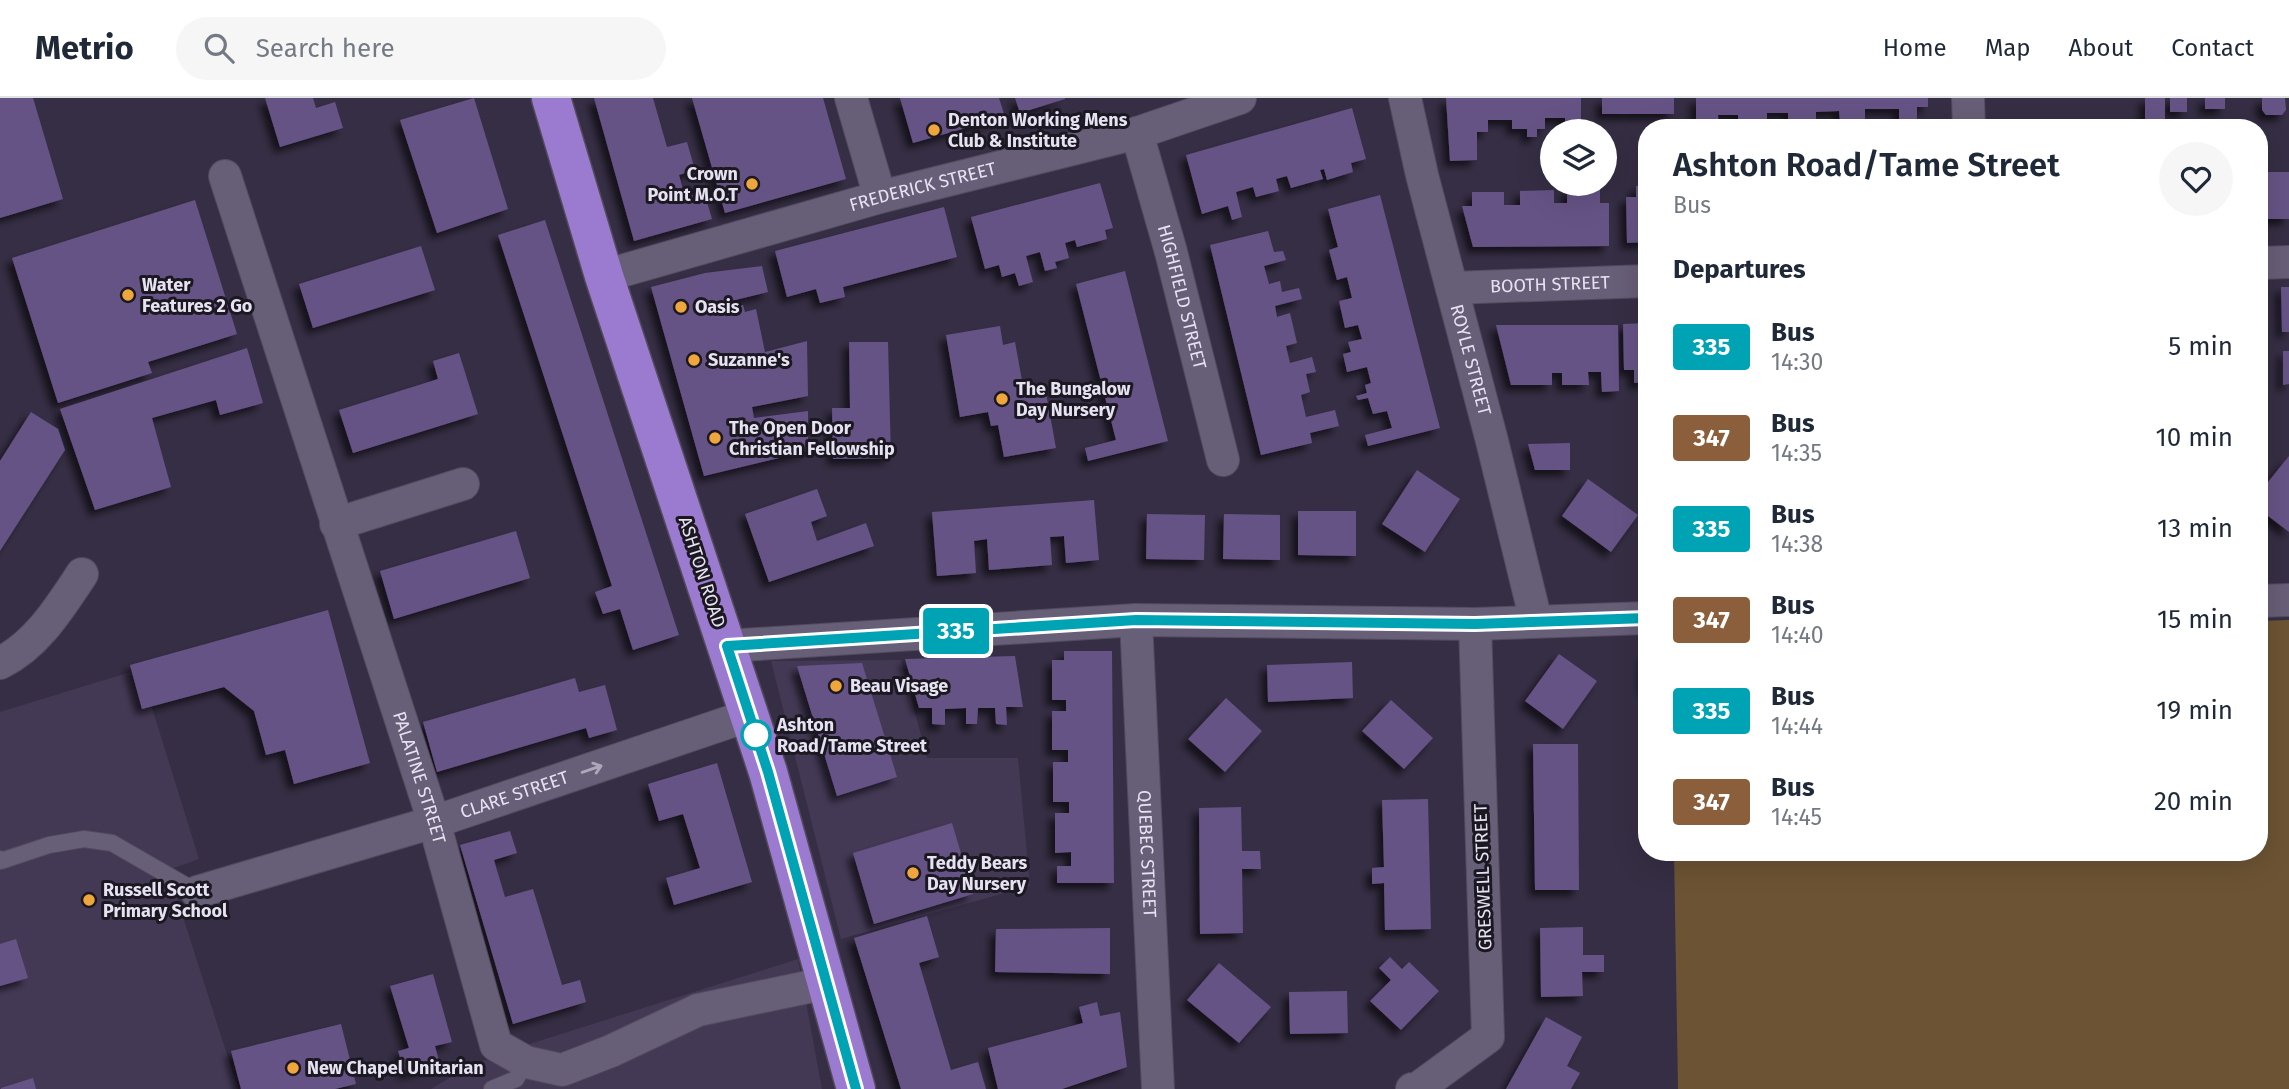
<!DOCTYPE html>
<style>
:root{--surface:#fff;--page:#f6f6f7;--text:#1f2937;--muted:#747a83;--line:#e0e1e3}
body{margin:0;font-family:"Fira Sans",sans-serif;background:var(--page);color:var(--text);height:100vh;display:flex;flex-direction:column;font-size:26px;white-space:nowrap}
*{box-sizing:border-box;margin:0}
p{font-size:23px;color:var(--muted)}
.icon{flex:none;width:38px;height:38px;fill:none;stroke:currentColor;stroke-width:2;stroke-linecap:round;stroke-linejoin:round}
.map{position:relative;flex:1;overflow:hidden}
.sheet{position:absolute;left:1638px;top:21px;width:630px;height:742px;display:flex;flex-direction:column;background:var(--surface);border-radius:28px;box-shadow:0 7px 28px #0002}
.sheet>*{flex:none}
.badge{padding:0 14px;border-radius:5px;font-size:24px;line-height:46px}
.tools{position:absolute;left:1540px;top:21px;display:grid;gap:14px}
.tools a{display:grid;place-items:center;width:77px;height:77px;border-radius:50%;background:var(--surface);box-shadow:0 7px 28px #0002;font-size:35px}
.map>.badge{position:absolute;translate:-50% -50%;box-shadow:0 0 0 4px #fff}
h2{padding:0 35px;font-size:26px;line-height:63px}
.round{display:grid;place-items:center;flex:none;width:74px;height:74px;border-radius:37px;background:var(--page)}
.headline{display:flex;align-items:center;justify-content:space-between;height:119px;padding:0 35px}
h1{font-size:33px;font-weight:600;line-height:52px}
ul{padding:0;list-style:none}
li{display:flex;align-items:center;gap:21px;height:91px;padding:0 35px}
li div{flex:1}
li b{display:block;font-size:26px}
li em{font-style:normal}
li .badge{min-width:77px;font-weight:700;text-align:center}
header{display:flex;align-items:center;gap:42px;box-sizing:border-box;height:98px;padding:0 35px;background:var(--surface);border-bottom:2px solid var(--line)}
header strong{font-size:33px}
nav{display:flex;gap:38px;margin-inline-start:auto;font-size:24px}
.search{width:490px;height:63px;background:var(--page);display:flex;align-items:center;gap:18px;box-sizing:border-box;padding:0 24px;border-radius:38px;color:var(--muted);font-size:26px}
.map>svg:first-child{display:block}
.built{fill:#433955}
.green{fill:#6c5333}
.building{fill:#665286;filter:url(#shadow)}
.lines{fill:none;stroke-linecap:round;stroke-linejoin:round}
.lane-casing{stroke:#524b5e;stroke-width:18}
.street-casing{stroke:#524b5e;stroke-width:34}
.highway-casing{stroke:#524b5e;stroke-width:41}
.lane{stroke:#675e77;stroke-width:16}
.street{stroke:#675e77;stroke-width:32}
.highway{stroke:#9b7bcf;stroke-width:38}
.oneway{stroke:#ada7ba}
.line-casing{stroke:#fff;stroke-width:16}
.line{stroke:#00a3b4;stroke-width:10}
.poi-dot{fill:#efa73d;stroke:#1c1822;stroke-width:2.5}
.stop-dot{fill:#fff;stroke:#00a3b4;stroke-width:3.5}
.labels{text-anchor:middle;stroke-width:6;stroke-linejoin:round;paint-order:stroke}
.poi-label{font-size:18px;font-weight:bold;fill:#e7e2f1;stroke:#1c1822;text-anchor:start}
.street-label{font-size:18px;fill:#e7e2f1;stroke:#1c1822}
.stop-label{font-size:18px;font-weight:bold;fill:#e7e2f1;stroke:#1c1822;text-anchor:start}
</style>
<header>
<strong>Metrio</strong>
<div class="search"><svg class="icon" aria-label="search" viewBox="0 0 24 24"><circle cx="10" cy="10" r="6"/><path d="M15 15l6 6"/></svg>Search here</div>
<nav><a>Home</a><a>Map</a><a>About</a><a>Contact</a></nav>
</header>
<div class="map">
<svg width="2289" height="991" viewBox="0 0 2289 991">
<defs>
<filter id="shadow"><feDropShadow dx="-6" dy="6" stdDeviation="3.5" flood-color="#0009"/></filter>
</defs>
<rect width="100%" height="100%" fill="#362e44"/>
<!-- built -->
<g class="built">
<path d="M901,562l26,98h91l12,128 -189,53 -70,-278z"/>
<path d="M140,571l59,190 -31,11 70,219h-238v-377z"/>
<path d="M798,861l24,130h-391l35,-21 51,-20z"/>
</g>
<!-- green -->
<path class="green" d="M2289,522v469h-611l-4,-237h585v-231z"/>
<!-- building -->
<g class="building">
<path d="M0,0h33l30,101 -63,19z"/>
<path d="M265,0h48l3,10 19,-6 8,26 -63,19z"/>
<path d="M474,0l34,111 -71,24 -37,-113z"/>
<path d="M594,0h59l14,49 20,-5 8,28 -16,5 6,22 19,-5 8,27 -78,22z"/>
<path d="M692,0h131l23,81 -121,34z"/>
<path d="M900,0h99l6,19 -92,26z"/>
<path d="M1015,0h50v1l-45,14z"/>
<path d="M1446,0h135v31h-16v-11h-20v11h-8v8h-10v-8h-15v-9h-24v12h-11v28l-27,1z"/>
<rect x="1602" y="0" width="72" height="16"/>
<path d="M1696,0h232v9h-11v14l-18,1v-13h-34v14h-25l-1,-12 -23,1v9l-28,1v-9h-21v10h-29v-8h-20l1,13h-23z"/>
<rect x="2145" y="0" width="20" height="25"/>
<rect x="2170" y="0" width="17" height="14"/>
<rect x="2205" y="0" width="20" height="11"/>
<path d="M2262,0h23l1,12 -4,5h-16l-4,-5z"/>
<path d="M1352,10l14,51 -15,4 2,9 -26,8 -3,-11 -4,1 3,9 -32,9 -4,-12 -11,3 3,12 -23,6 -3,-10 -17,5 6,25 -10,3 -4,-14 -26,8 -16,-59z"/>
<rect x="2264" y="74" width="25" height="47"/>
<path d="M1100,85l13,45 -8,2 2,9 -30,8 -2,-7 -10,3 4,15 -14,4 2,6 -12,3 -5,-19 -14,4 7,26 -14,4 -4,-13 -13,4 -3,-12 -14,4 -14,-52z"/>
<path d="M1647,87v57l-20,1 -1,-46h10v-11z"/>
<path d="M1567,91h33v14h9v43l-136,1 -11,-41h10v-14h32v13h16v-14l34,-1v13h13z"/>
<path d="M1380,97l60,233 -72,18 -3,-11 27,-7 -5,-17 -14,3 -5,-16 -10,2 -2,-4 11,-3 -2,-8 6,-2 -4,-16 -20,5 -4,-18 8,-2 -3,-10 14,-3 -4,-14 -13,3 -6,-27 13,-3 -5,-21 -10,3 -8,-30 9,-3 -10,-38z"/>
<path d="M195,102l42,134 -89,28 4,11 -94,30 -46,-145z"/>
<path d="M944,109l13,50 -114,30 2,10 -25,6 -4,-14 -29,8 -12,-46z"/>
<path d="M545,122l134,415 -46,15 -13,-41 -17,5 -8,-22 17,-6 -114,-351z"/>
<path d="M1268,133l6,21 9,-1 3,9 -22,6 5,18 11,-3 2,11 17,-4 3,11 -27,7 2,11 13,-4 7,30 -11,3 4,17 22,-6 4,15 -10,2 4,18 -9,3 5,22 29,-7 4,16 -29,7 2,10 -51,12 -51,-210z"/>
<path d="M421,148l14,44 -122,38 -14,-44z"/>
<path d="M762,168l6,26 -49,12 1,6 23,-5 2,7 11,-3 9,43 42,-11 1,55 -56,11 2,11 54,-7v40l-104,25 -53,-189 54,-14z"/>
<path d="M1125,173l43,170 -80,20 -3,-13 31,-8 -40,-156z"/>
<path d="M2281,189h8v45h-7z"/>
<path d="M1647,225v59l-13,1v-13h-10l-1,-46z"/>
<path d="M1496,227h122l1,66 -17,1 -1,-20h-13l1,13h-27v-12h-10v12h-41z"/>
<path d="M1000,228l3,19 12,-3 8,44 21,-4 12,66 -52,9 -6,-32 -7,1 -3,-14 -28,5 -14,-82z"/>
<path d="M849,244h39l3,116 -58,1 -1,-51h18z"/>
<path d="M247,250l16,55 -43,12 -4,-15 -64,18 19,69 -76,23 -35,-101z"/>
<path d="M2283,253h6v33l-6,1z"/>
<path d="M459,255l19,61 -125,39 -14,-43 99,-31 -5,-18z"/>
<path d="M31,314l27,17 7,21 -65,101v-90z"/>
<path d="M1570,345v27h-35l-7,-26z"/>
<path d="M2289,358v76l-30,-23v-16z"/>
<path d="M1417,372l43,29 -35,53 -43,-28z"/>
<path d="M1588,381l50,36 -27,37 -49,-36z"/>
<path d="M817,391l10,27 -16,6 6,19 49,-18 8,23 -105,36 -24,-68z"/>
<path d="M1094,402l5,60 -33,3 -2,-27 -14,1 2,28 -63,5 -2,-31 -13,2 2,32 -39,3 -5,-64z"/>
<path d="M1298,413h58v45l-58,-1z"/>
<path d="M1147,416l58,1 -1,45 -58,-1z"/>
<path d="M1224,416l56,1v45l-57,-1z"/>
<path d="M516,433l14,47 -136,41 -14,-48z"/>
<path d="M328,512l42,153 -76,21 -9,-34 -19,5 -12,-44 -30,-24 -82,22 -12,-44z"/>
<path d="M1064,553h48l2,232h-57v-17h14v-14l-16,1v-40h14v-11h-16v-40h15v-12h-16v-39h14v-11h-14v-40h12z"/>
<path d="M1559,556l38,27 -34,48 -38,-28z"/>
<rect x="1644" y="556" width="3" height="35"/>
<path d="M1015,558l8,51h-17l1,18 -11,-1 -1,-16h-17l-1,16h-11v-16l-21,1v16l-13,-1v-16h-13l-14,-49z"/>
<path d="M1352,564l1,36 -85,4 -1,-37z"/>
<path d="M862,565l35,114 -60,19 -40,-130z"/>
<path d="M575,580l4,14 26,-7 12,45 -28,8 -3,-10 -149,44 -14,-50z"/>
<path d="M1226,600l36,33 -37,41 -37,-33z"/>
<path d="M1391,602l42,38 -29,31 -42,-38z"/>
<path d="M1533,646h45l1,146h-44z"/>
<path d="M717,665l35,119 -78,23 -8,-27 34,-10 -17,-54 -24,7 -11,-37z"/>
<path d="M1428,701l3,130 -46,1 -1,-47 -12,1v-16l12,-1 -2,-67z"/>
<path d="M1241,709l1,44h18l1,18h-19l1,64 -43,1 -1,-126z"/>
<path d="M952,725l21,71 -99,30 -21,-71z"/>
<path d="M510,733l7,22 -23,7 11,37 28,-8 29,96 18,-5 6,22 -73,22 -53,-179z"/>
<path d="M927,818l12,41 -20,6 32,107 27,-8 8,27h-85l-47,-151z"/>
<path d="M1583,829v28h21v17h-22l1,24 -42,1 -1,-69z"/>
<path d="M1110,830v46l-115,-2 1,-43z"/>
<path d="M16,841l12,39 -28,8v-42z"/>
<path d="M1390,859l12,12 7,-7 30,29 -38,39 -31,-29 21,-21 -12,-12z"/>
<path d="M1219,865l52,44 -32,36 -52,-43z"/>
<path d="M433,876l19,68 -17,4 5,18 -35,10 -7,-23 11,-3 -19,-62z"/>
<path d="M1347,893l1,42 -58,1 -1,-42z"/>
<path d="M1097,904l3,14 20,-4 7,55 -65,22h-64l-10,-41 95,-25 -4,-16z"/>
<path d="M1546,919l36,20 -15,29 13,7 -9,16h-65z"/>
<path d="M341,926l15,60 -21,5h-94l-10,-38z"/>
<path d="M33,980l3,11h-35v-1z"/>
</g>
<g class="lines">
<defs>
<g id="lane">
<path d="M0,761l1,2 48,-16 35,-6 28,4 85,49"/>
<path d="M492,991l24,-10 10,-17"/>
</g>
<g id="street">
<path d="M851,0l29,99"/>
<path id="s1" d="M1405,0l17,77 70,266 44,180"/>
<path d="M1968,0l1,30"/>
<path id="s2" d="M1137,35l34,119 52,208"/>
<path id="s3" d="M225,78l209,646 62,223 30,17 36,8 49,-19 87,-41 129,-27"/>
<path d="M2259,165l30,-1"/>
<path id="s4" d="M604,178l276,-79 257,-64 103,-35"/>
<path id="s5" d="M1452,190l195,-7"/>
<path d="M336,426l127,-40"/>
<path d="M2259,503l30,-1"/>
<path id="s6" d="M1136,522l22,469"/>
<path d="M727,548l409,-26 339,4 172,-6"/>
<path d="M0,565c37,-18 60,-56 82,-89"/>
<path id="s7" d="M197,794l237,-70 316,-107"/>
<path d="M1412,991h5l71,-52 -13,-413"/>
</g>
<path id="highway" d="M551,0l53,178 164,496 88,317"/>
</defs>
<!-- lane casing -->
<use href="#lane" class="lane-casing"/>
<!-- street casing -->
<use href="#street" class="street-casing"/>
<!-- highway casing -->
<use href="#highway" class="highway-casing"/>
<!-- lane -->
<use href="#lane" class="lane"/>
<!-- street -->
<use href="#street" class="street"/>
<!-- highway -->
<use href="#highway" class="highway"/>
</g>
<!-- one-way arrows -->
<defs><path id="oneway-shaft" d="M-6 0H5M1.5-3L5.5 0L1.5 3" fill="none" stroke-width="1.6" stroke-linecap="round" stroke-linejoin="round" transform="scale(1.75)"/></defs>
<use class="oneway" href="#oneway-shaft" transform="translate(592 671) rotate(-19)"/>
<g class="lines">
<defs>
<path id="line" d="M856,991l-88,-317 -41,-126 409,-26 339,4 172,-6"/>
</defs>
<!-- line casing -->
<use href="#line" class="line-casing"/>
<!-- line -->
<use href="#line" class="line"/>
</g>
<!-- markers -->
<g class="poi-dot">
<circle cx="934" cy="32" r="7"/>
<circle cx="752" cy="86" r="7"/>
<circle cx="128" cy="197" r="7"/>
<circle cx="681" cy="209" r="7"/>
<circle cx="694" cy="262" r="7"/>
<circle cx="1002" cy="301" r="7"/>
<circle cx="715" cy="340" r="7"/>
<circle cx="836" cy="588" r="7"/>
<circle cx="913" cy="775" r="7"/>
<circle cx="89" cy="802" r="7"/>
<circle cx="293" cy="970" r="7"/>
</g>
<circle class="stop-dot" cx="756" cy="637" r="14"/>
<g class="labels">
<!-- poi labels -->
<g class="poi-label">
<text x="948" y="28">Denton Working Mens<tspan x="948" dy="21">Club &amp; Institute</tspan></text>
<text x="738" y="82" text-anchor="end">Crown<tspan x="738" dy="21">Point M.O.T</tspan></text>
<text x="142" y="193">Water<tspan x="142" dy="21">Features 2 Go</tspan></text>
<text x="695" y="215">Oasis</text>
<text x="708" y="268">Suzanne's</text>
<text x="1016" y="297">The Bungalow<tspan x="1016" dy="21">Day Nursery</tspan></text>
<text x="729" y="336">The Open Door<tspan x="729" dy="21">Christian Fellowship</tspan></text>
<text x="850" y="594">Beau Visage</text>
<text x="927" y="771">Teddy Bears<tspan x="927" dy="21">Day Nursery</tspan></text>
<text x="103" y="798">Russell Scott<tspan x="103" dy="21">Primary School</tspan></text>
<text x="307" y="976">New Chapel Unitarian</text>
</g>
<!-- street labels -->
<g class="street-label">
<text dy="6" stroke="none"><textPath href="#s4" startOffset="331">FREDERICK STREET</textPath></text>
<text dy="6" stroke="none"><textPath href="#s5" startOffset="98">BOOTH STREET</textPath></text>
<text dy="6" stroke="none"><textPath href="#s2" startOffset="170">HIGHFIELD STREET</textPath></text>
<text dy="6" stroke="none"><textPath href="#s1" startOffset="270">ROYLE STREET</textPath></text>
<text transform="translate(702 474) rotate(72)" y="6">ASHTON ROAD</text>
<text dy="6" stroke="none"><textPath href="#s3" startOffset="632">PALATINE STREET</textPath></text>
<text dy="6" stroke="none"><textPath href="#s7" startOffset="332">CLARE STREET</textPath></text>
<text dy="6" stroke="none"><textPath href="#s6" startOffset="234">QUEBEC STREET</textPath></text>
<text transform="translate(1483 779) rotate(-92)" y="6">GRESWELL STREET</text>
</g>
<!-- stop labels -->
<g class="stop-label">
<text x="777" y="633">Ashton<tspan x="777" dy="21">Road/Tame Street</tspan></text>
</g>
</g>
</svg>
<div class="tools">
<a><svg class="icon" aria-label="layers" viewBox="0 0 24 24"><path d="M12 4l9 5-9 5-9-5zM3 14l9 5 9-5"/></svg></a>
</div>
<b class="badge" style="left:956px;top:533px;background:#00a3b4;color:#fff">335</b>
<section class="sheet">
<div class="headline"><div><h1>Ashton Road/Tame Street</h1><p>Bus</p></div><a class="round"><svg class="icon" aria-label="heart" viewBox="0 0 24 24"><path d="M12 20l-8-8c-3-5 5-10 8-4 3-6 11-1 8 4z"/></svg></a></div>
<h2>Departures</h2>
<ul>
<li><span class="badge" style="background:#00a3b4;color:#fff">335</span><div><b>Bus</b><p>14:30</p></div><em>5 min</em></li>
<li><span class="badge" style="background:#8b5e3c;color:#fff">347</span><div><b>Bus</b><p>14:35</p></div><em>10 min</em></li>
<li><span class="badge" style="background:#00a3b4;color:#fff">335</span><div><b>Bus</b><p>14:38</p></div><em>13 min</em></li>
<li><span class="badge" style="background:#8b5e3c;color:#fff">347</span><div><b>Bus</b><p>14:40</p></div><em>15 min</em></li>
<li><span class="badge" style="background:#00a3b4;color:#fff">335</span><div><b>Bus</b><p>14:44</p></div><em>19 min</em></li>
<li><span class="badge" style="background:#8b5e3c;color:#fff">347</span><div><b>Bus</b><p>14:45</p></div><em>20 min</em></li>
</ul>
</section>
</div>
